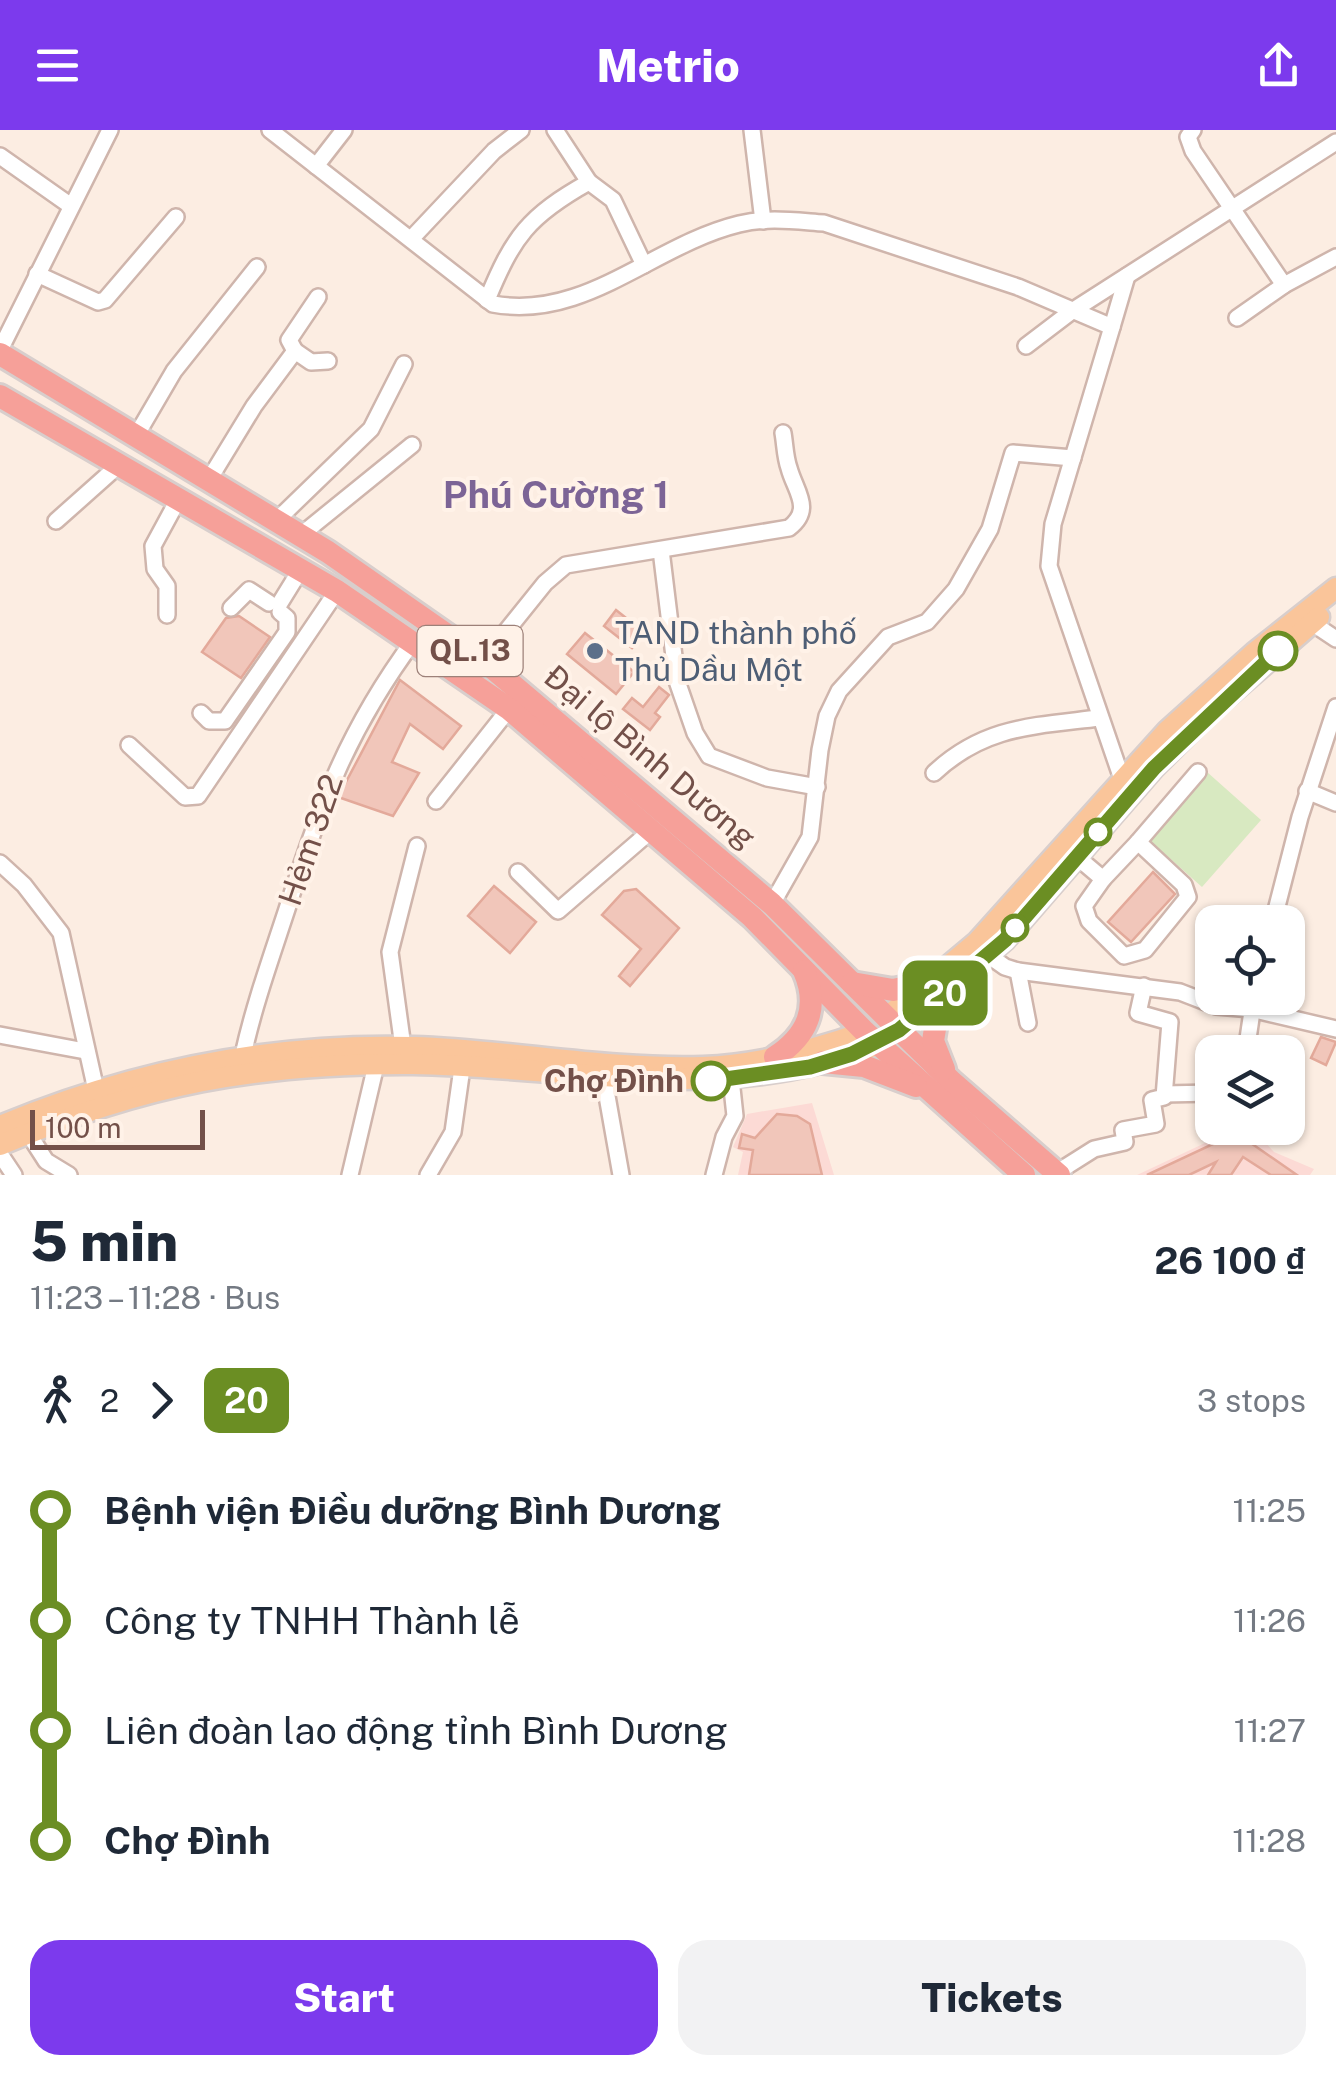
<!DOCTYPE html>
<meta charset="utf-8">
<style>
:root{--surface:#fff;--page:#f2f2f3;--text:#1f2937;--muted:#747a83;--accent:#7c3aed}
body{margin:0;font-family:"Public Sans",sans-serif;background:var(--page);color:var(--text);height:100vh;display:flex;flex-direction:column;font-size:38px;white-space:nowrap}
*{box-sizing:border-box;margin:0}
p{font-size:32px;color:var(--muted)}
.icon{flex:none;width:55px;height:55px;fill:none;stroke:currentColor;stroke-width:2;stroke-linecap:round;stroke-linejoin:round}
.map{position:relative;height:1045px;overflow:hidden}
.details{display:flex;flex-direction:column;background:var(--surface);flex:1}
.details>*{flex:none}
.badge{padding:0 20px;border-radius:15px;font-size:35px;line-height:65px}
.controls{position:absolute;left:1195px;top:775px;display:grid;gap:20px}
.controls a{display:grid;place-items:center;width:110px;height:110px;border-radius:20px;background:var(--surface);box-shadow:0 2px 8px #0004;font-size:50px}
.scale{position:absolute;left:30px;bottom:25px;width:175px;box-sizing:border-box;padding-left:10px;border:5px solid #735049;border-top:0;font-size:28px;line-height:35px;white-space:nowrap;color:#735049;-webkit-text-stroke:8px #fff2e8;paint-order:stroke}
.map>.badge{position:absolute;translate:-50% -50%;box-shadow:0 0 0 5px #fff}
.legs{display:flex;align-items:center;gap:15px;height:110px;padding:0 30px;font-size:32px}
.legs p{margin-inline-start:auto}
.overview{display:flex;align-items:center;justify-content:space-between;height:170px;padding:0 30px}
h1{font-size:55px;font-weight:800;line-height:75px}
.action{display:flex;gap:20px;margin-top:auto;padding:20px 30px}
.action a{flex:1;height:115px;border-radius:30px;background:var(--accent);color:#fff;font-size:40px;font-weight:800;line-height:115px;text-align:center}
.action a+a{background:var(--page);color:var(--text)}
ul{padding:0 30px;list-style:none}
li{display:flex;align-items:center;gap:35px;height:110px;font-size:38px}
li i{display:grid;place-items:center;width:15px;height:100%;margin:0 12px;background:currentColor}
li i::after{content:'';width:25px;height:25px;margin:-12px;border:8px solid;border-radius:50%;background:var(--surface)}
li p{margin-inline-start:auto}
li:first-child i{background:linear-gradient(#0000 50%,currentColor 0)}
li:last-child i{background:linear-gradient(currentColor 50%,#0000 0)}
header{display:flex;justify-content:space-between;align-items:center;height:130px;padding:0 30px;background:var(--accent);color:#fff;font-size:45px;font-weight:800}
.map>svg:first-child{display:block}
.commercial{fill:#fcdad5}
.green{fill:#d8e9c1}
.building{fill:#f1c6ba;stroke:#e3a99a;stroke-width:2.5}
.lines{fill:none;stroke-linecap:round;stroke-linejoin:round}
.minor-casing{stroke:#cfb5ac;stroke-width:20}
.major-casing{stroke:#d8cecc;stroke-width:25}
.highway-casing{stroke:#d8cecc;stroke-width:28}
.minor{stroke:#fff;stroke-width:15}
.major{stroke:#fac59a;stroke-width:20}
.highway{stroke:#f6a099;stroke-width:22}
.line-1-casing{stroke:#fff;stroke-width:22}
.line-1{stroke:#6b8e23;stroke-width:15}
.service-dot{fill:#5c6f8a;stroke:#fff2e8;stroke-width:4}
.stop-1-dot{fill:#fff;stroke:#6b8e23;stroke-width:5}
.labels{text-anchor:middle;stroke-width:8;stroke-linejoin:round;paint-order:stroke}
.shield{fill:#fff2e8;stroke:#9d8179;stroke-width:2.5}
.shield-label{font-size:30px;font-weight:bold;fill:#735049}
.service-label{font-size:32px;fill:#4e5e75;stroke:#fff2e8;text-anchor:start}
.street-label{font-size:32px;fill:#735049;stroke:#fff2e8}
.stop-label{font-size:32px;font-weight:bold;fill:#735049;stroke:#fff2e8;text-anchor:end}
.quarter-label{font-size:38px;font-weight:bold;fill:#7c6496;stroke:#fff2e8}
</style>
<header><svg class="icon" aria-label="menu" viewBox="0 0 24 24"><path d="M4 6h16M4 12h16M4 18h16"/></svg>Metrio<svg class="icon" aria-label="share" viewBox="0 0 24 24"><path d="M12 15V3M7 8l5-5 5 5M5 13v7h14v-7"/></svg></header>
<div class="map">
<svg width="1336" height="1045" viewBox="0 0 1336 1045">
<rect width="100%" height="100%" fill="#fcede2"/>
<!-- commercial -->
<g class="commercial">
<path d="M812,973l22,72h-96l5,-23 -10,-5 14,-33z"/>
<path d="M1237,998h15l22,24 40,17 -4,6h-173z"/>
</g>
<!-- green -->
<path class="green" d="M1207,642l54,48 -59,67 -54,-48z"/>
<!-- building -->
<g class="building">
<path d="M616,480l29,23 -13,15 -28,-22z"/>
<path d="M239,486l31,21 -29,41 -39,-26 24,-34z"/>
<path d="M585,503l49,39 -18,22 -49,-40z"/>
<path d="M400,550l61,46 -18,23 -33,-25 -18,38 27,11 -26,43 -55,-19z"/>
<path d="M659,557l10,8 -14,18 5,4 -10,13 -27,-21 9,-11 11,9z"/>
<path d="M1153,742l22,22 -44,48 -23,-20z"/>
<path d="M494,756l42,36 -26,31 -42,-37z"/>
<path d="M636,759l43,39 -49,58 -11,-10 22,-27 -39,-34 22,-24z"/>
<path d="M1321,907l15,5 -10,23 -15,-7z"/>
<path d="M777,984l20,2 13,8 12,51h-73l4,-25 -14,-2 3,-14 13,4z"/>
<path d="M1247,998h10l3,6 -12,7 49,34h-26l-28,-18 -12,18h-23l8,-13 -27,13h-42z"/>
</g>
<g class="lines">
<defs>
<g id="minor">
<path d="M270,0l223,174c92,17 160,-59 246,-80 28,-7 56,-3 85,-1l194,64 94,40 -59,197 -4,42 73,213"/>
<path d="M555,0l34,52"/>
<path d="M752,0l11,91"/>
<path d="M1193,0l-5,7 5,14 91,134"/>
<path d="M0,26l71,50"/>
<path d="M316,36l28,-36"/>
<path d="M411,109l83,-88 27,-21"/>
<path d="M37,144l61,28 7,-2 71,-83"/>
<path d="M487,170c26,-63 41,-84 102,-118l24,18 31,65"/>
<path d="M1237,188l47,-33 52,-28"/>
<path d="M1112,197l15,-51"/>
<path d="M1026,216l46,-35 264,-169"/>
<path d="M0,220l110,-220"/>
<path d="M295,221l-6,-11 29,-43"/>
<path d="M136,306l38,-65 83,-104"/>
<path d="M210,348l44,-72 41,-55 16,11 17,-1"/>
<path d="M277,390l94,-91 33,-65"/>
<path d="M56,391l64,-57"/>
<path d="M301,405l111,-90"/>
<path d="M661,420l16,131 18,52 14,23 58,22 50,9"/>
<path d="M280,473l21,-34"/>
<path d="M231,478l18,-18 20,13"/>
<path d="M167,485v-29l-12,-17 -2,-23 26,-48"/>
<path d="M1312,493l24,16"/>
<path d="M483,530l62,-77 21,-18 223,-37c25,-19 6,-37 0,-60 -4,-11 -4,-24 -6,-35"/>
<path d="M201,583l8,8h16l62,-89v-14l-7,-6"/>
<path d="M129,615l56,52 13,-1 139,-205"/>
<path d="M934,643c50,-47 100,-47 165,-55"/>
<path d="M1307,661l29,12"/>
<path d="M436,671l73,-92"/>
<path d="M1077,727l26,22 -19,27 5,15 35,35 21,-6 43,-53 -4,-12 -46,-43 60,-70"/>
<path d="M0,733l24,22 37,48 35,157"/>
<path d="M518,742l40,39 95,-82"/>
<path d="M1103,749l35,-37"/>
<path d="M772,774l38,-67 10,-87 7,-34 12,-25 49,-54 39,-15 29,-33 34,-60 23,-76 60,5"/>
<path d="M1273,792l27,-105 36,-110"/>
<path d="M988,825l17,12 13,4 162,21 36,14 35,3 85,20"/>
<path d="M1018,841l10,52"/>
<path d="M0,905l85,16"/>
<path d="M403,917l-13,-95 27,-106"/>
<path d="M1246,922l8,-54"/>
<path d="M243,925c11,-50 28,-97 44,-146 34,-106 60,-178 127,-269"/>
<path d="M604,949l17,96"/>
<path d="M1164,964l48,-1"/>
<path d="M28,1003l18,28 23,14"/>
<path d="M0,1024l14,21"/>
<path d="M1056,1043l38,-24 31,-7 -2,-12 33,-6 -4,-24 12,-3 6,-75 -32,-9 6,-27"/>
<path d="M350,1045l26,-110"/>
<path d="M428,1045l25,-43 9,-64"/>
<path d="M714,1045l10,-38 11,-21 -4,-37"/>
</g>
<g id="major">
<path d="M886,888l91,-76 190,-211 88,-79 81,-64"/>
<path d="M899,901l106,-91 148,-171 59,-59 107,-93"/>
<path d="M0,996c134,-56 269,-83 414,-79 96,3 192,23 289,20 54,-2 111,-17 162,-35"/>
<path d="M0,1015c145,-61 256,-82 413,-81 158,2 313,43 465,-20"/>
</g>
<g id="highway">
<path d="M0,224l328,198 155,108 289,244 179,177 108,94"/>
<path d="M0,266l337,195 172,118 243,208 113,115 159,143"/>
<path d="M852,853l41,7 34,-7"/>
<path d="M940,868l-7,43 11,28"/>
<path d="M775,927c32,-21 45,-49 29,-86"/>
<path d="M823,932l41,4 52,20"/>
</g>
</defs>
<!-- minor casing -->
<use href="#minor" class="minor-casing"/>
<!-- major casing -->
<use href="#major" class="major-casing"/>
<!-- highway casing -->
<use href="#highway" class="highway-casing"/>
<!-- minor -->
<use href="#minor" class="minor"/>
<!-- major -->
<use href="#major" class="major"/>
<!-- highway -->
<use href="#highway" class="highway"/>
</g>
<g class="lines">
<defs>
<path id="line-1" d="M711,951l99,-14 42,-13 47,-24 106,-90 149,-172 124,-117"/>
</defs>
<!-- line-1 casing -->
<use href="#line-1" class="line-1-casing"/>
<!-- line-1 -->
<use href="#line-1" class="line-1"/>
</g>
<!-- markers -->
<circle class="service-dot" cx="595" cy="521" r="10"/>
<g class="stop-1-dot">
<circle cx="1278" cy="521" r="18"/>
<circle cx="1098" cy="702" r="12"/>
<circle cx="1015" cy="798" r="12"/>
<circle cx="711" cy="951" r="18"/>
</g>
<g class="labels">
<!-- shield labels -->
<rect class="shield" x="417.5" y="496" width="105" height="50" rx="8"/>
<g class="shield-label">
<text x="470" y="531">QL.13</text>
</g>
<!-- service labels -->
<g class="service-label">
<text x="615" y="514">TAND thành phố<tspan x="615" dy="37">Thủ Dầu Một</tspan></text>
</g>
<!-- street labels -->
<g class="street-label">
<text transform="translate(650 627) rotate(40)" y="11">Đại lộ Bình Dương</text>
<text transform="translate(311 710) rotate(-71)" y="11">Hẻm 322</text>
</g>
<!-- stop labels -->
<g class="stop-label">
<text x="684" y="962">Chợ Đình</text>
</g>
<!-- quarter labels -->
<g class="quarter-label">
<text x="556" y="378">Phú Cường 1</text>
</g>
</g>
</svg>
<div class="controls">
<a><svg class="icon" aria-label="locate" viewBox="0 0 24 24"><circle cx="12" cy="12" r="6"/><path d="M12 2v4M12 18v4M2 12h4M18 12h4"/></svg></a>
<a><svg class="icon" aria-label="layers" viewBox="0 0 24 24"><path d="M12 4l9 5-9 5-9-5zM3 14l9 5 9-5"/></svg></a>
</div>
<div class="scale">100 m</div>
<b class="badge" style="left:945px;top:863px;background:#6b8e23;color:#fff">20</b>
</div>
<section class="details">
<div class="overview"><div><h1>5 min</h1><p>11:23 – 11:28 · Bus</p></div><b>26 100 ₫</b></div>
<div class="legs"><svg class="icon" aria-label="walk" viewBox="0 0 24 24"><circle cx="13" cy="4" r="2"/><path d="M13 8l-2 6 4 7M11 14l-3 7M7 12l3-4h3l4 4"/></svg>2<svg class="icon" aria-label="forward" viewBox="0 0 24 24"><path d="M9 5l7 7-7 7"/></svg><b class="badge" style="background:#6b8e23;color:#fff">20</b><p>3 stops</p></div>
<ul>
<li><i style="color:#6b8e23"></i><b>Bệnh viện Điều dưỡng Bình Dương</b><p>11:25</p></li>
<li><i style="color:#6b8e23"></i><span>Công ty TNHH Thành lễ</span><p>11:26</p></li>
<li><i style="color:#6b8e23"></i><span>Liên đoàn lao động tỉnh Bình Dương</span><p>11:27</p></li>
<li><i style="color:#6b8e23"></i><b>Chợ Đình</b><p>11:28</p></li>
</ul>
<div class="action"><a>Start</a><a>Tickets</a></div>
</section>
